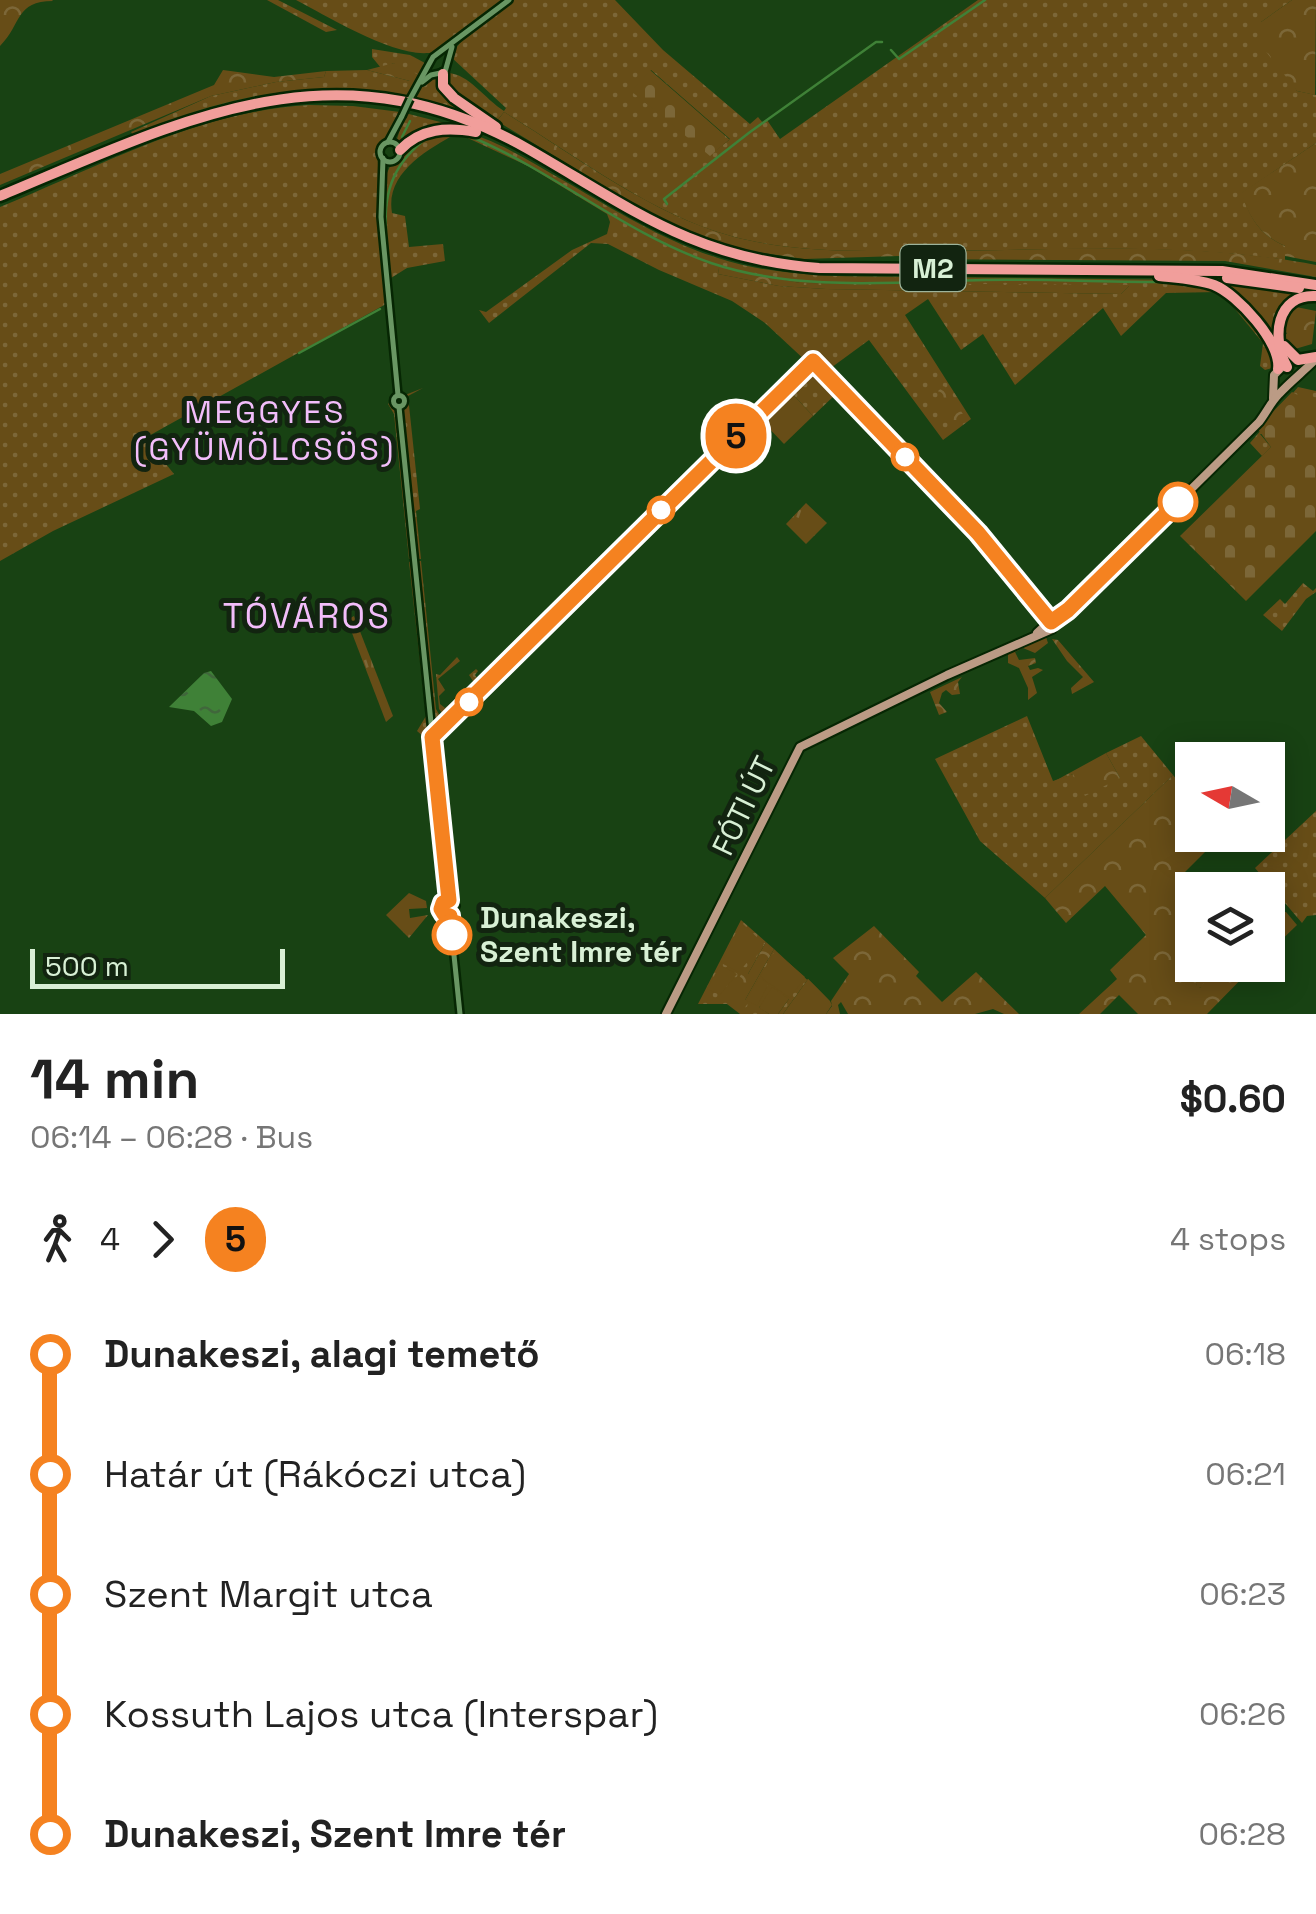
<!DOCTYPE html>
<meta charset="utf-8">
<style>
:root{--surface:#fff;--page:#f6f6f6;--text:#222;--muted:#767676}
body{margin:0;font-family:"Space Grotesk",sans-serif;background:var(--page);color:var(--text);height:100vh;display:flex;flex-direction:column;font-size:38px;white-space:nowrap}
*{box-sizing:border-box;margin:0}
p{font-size:32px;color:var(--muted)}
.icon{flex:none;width:55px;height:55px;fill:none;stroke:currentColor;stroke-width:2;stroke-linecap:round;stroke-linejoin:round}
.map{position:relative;height:1014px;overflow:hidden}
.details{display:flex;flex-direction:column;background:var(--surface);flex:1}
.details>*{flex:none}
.badge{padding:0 20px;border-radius:32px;font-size:35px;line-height:65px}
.needle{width:65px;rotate:279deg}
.controls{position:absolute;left:1175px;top:742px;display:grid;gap:20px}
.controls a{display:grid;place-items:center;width:110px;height:110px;border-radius:0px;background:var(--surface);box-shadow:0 5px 25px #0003;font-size:50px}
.scale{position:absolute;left:30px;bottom:25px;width:255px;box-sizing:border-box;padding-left:10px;border:5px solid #d8f0d5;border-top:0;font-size:28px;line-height:35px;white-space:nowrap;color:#d8f0d5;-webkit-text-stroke:8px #122410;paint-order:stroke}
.map>.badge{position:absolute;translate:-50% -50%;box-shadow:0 0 0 5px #fff}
.legs{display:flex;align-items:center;gap:15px;height:110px;padding:0 30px;font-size:32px}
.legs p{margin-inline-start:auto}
.overview{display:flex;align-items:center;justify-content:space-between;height:170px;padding:0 30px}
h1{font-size:55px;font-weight:700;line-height:75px}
ul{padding:0 30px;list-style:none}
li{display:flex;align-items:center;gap:35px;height:120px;font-size:38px}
li i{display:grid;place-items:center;width:15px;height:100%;margin:0 12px;background:currentColor}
li i::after{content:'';width:25px;height:25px;margin:-12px;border:8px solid;border-radius:50%;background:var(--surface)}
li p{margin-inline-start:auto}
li:first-child i{background:linear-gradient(#0000 50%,currentColor 0)}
li:last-child i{background:linear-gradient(currentColor 50%,#0000 0)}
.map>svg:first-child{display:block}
.grass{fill:url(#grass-dots);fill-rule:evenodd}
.forest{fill:url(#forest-crowns)}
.cemetery{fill:url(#cemetery-stones)}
.park{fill:url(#park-tufts)}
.garden{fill:#674d17}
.water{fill:url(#water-ripples)}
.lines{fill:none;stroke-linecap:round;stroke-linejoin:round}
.stream{stroke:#3f8137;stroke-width:2.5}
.minor-casing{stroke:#062603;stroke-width:10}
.major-casing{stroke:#062603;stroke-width:12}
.highway-casing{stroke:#062603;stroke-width:15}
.minor{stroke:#699663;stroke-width:5}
.major{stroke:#bb9b85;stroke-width:8}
.highway{stroke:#f19e9b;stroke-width:10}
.minor-bridge-casing{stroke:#062603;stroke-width:10;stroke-linecap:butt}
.minor-bridge{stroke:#699663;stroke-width:5}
.line-1-casing{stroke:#fff;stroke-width:22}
.line-1{stroke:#f58220;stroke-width:15}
.stop-1-dot{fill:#fff;stroke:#f58220;stroke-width:5}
.labels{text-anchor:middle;stroke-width:10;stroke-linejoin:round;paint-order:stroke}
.shield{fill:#122410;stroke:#9db39a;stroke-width:2.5}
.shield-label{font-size:28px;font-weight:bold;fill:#d8f0d5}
.street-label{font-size:30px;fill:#d8f0d5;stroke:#122410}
.stop-label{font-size:30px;font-weight:bold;fill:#d8f0d5;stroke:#122410;text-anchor:start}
.neighbourhood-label{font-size:32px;letter-spacing:2.5px;fill:#f2bdfa;stroke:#122410}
.quarter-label{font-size:35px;letter-spacing:2.5px;fill:#f2bdfa;stroke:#122410}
</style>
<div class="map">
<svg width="1316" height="1014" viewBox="0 0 1316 1014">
<defs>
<pattern id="grass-dots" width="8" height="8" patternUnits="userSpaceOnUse" patternTransform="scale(2.5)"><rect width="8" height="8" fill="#674d17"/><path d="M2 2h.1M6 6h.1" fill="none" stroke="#7c6738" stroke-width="1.8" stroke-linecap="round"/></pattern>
<pattern id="forest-crowns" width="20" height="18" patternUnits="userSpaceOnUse" patternTransform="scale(2.5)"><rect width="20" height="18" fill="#674d17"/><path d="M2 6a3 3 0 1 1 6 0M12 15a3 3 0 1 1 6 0" fill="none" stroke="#7c6738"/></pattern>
<pattern id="cemetery-stones" width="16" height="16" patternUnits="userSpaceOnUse" patternTransform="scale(2.5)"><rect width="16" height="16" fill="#674d17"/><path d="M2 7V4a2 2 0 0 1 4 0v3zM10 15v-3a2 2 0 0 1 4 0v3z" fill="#7c6738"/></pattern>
<pattern id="park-tufts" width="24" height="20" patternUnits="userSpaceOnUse" patternTransform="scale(2.5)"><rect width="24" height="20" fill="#674d17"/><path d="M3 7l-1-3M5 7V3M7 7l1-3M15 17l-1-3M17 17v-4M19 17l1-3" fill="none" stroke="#7c6738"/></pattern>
<pattern id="water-ripples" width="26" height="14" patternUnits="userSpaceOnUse" patternTransform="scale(2.5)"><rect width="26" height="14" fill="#3f8137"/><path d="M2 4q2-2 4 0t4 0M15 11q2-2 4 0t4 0" fill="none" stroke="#40673b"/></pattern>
</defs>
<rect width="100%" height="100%" fill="#184213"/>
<!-- grass -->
<g class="grass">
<path d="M267,0h11l59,30 -11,2z"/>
<path d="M296,0h207c-12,8 -62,50 -69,52 -34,9 -107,-36 -138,-52z"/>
<path d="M513,0h102l48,50 87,74 8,-7 5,6 4,-3 13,19 198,-139h314l-31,22 36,69 19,4v48l-74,50c8,26 18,42 43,53v14c-118,-18 -246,-9 -365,-9 -64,0 -127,2 -189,-15 -80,-22 -156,-81 -227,-124l-8,10 -33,-20 -17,-18 2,-11c21,1 37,26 56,38l2,-3 -55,-51c10,-22 42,-43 62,-57zM651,70l79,69 -1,1 -19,15 -78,-64z"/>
<path d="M372,49l38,6 15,8v6l-18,29c-22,2 -57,-7 -83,-7 -68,0 -129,20 -191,44l-2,-3 80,-36 65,-14 48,-5 2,-6 41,-1 43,11 -16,-18 -13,5 -9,-11z"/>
<path d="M437,76l1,1 51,48 -77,-26 14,-20z"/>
<path d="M309,105l44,1 47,6 -14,27 -9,9 9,156 -241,134 29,36 -121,57 -53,30v-354c101,-41 199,-96 309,-102z"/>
<path d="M405,113l51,13 -55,17 -4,-4z"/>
<path d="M458,130c41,10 74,33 110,53 48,28 96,58 150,75 68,22 141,18 212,19 86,1 173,2 259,3 43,11 74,45 87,87l-11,3 -5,-4 3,-23 -38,-46 -8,-5 -51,1 -45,43 -18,-28 -88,77 -32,-51 -22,16 -33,-51 -23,16 66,104 -28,21 -74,-100 -41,30 -13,-16 -8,8 -42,-39 -33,-22 -73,-31 -51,-26 -17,-1 -102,80 -10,-13 7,2 86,-62 35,-16 3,-12 -3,-8 -79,-48 -71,-33c-30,17 -72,40 -65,80l13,3 4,31 34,-3 2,17 -38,7 -16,10 5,50 -13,-111 4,-44 4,-9 30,-27zM719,268l81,15 329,3 -8,8 -295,-5 -47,-3 -61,-12z"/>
<path d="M1215,283l84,11 -12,7 -10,49z"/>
<path d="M813,366l25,26 -25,24 -25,-27 5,-1z"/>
<path d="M1298,387l18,4v42l-56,1 11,13 -9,9 -12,-13z"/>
<path d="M423,388l-15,8 12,113 -4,2 5,48h-3l-17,-157 4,-7z"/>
<path d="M393,400l4,4 16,155h-4l-15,-145 -6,-10z"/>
<path d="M412,561l19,182 -14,-12 9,-15 -17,-154z"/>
<path d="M417,561h4l15,148 8,14 -8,6z"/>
<path d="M1303,583l10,8 3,-3v4l-10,7 -24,32 -19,-16 17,-16 5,5z"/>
<path d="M457,657l3,4 -22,18 7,11 -6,6 1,8 5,4 30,-24 -6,-9 7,-6 2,2 -3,4 7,10 -35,34 -8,-10 -3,-35 4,1z"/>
<path d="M1027,716l26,65 20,-7 47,4 -14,-25 35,-17 32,39 -128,123 -65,-57 -45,-82z"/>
<path d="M1316,811v104l-9,1 -5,7 -47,-55z"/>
<path d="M741,920l25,22 -18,32 -3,26 29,-51 56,52 -22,-22 -25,35h-5l11,-15 -30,8 10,7h-29l-13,-10h-29z"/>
<path d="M1178,923l14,23v19h16l14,11 -20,12 -5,-1 -10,-37 -13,-24z"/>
</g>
<!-- forest -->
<g class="forest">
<path d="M0,0h52l1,1c-38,0 -31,23 -53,45z"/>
<path d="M1292,0h24l-1,95 -18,-4 -40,-51 4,-18z"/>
<path d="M394,63l23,11 1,5 -8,2 -43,-11z"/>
<path d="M223,70l51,7 52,-6 -2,6 -48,5 -65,14 -211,89v-11l214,-89z"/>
<path d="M504,112c70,43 147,102 227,124 62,17 125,15 189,15 130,0 269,-11 396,14v12l-91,-16 -322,-2 -4,-3 -95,3 -60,-9 -32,-9 -64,-28 -151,-92z"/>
<path d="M1316,143v119l-31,-6v-10c-25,-11 -35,-27 -44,-53z"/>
<path d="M719,267l81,16 330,2 -9,9 -295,-5 -47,-3 -61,-12z"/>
<path d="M1291,306l25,5 -4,33 -17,5 -11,-11 3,-5 -6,-3v-7l6,-5 -3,-3z"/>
<path d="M944,386l23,34 -14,11 1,-7 -6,-15h-8l-2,-18z"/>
<path d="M1046,637l2,6 -13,10 -12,-5 -8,4 4,8 16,-2 1,5 -8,3 2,4 8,-2 5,2 -11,7 5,16 -9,7v-12l-9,-20 -11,-5v-10z"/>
<path d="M1052,639l6,1 36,42 -22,12 -1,-6 12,-11 -16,-16z"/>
<path d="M962,677l-4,5 2,12 -8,1 -6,-5 -4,3 -3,10 8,9 -8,3 -9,-23z"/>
<path d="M1106,753l14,25 -35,18 -12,-22 -20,8z"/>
<path d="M1173,775l19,24v36h30l-42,42 12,13v56l-14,-22 -3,2 12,24 10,36 4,2 5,-10 10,3 6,-5 -14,-11h47l-48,49h-69l-19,-19 -19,19h-21l38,-35 -7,-9 36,-35 -41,-49 -39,37 -21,-25z"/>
<path d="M874,926l45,46 -3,4 26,26 34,-30 43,42h-15l-11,-5 -18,5h-127l-7,-12 -3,3 2,9h-14l6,-8 -1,-5 18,-27 -16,-16z"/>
<path d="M766,942l8,7 -29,51 3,3 -4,6 -12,-10v-9l10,-17 6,1z"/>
</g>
<!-- cemetery -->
<g class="cemetery">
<path d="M650,70l79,69h1l-20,17 -79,-65z"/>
<path d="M1292,392l24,13v126l-70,70 -66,-65 91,-89 -14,-19z"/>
</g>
<!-- park -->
<g class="park">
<path d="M806,503l21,20 -21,21 -20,-20z"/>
<path d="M354,616l39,100 -7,6 -39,-102z"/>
<path d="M409,893l17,8 1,7 -18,1 1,9 18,-3 -19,23 -23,-23z"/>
<path d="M1281,912h5l11,13 -29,28v-36z"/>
</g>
<!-- garden -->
<g class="garden">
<path d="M788,389l25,27 -29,28 -25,-26z"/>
<path d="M741,922l23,22 -10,16h-5l-10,12 -18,-9z"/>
<path d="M775,951l30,26 -15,21 -21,-15 -12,23 -11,-6 13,-22 9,5 -8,-7z"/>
<path d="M720,965l17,9 -17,21 -13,-6z"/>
<path d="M808,979l22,22 2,4 -6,9h-43z"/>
<path d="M772,987l17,12 -11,15h-9l-10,-6z"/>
</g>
<!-- water -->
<path class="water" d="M211,671l21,28 -10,23 -11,4 -17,-15 -25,-4 35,-34z"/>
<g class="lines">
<!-- stream -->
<g class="stream">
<path d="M891,50l8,9 86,-59"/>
<path d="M133,136c61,-25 121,-44 187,-45"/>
<path d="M469,136c85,35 155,97 242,127 86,29 184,19 273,17 61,-1 122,2 183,2"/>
<path d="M402,137l8,-16"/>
<path d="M667,204l-3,-5 86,-67 126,-90h6"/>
<path d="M386,230c-3,-41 10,-69 42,-93"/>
<path d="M1233,304l28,32"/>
<path d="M299,353l81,-44"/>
</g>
<defs>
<g id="minor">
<path d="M422,82l9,-7 14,-3 7,-25"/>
<path d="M410,99l23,-42 76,-57"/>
<path d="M388,142l14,-26"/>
<circle cx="390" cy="152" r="10"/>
<path d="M383,158l-2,59 17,178"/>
<circle cx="399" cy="401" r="5.5"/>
<path d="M399,407l50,493"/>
<path d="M449,900l-6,3 -2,6 3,5 6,2"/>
<path d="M449,900l7,6 -5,10"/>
<path d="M450,916l10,98"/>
</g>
<g id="major">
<path d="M1273,398l1,-23 8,-8"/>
<path d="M1053,623l24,-21 182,-180c7,-9 12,-20 20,-28 12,-13 24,-22 37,-35"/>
<path d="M666,1014l134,-267 147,-72 105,-46 2,-5 -5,-2 -12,11"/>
</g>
<g id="highway">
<path d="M443,74v12l11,12 42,29"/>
<path d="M400,150c21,-22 47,-23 76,-18"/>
<path d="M0,196c183,-76 335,-157 528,-47 103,59 166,110 291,119l403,3 94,14"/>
<path d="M1159,276c18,2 38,3 55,9 23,9 68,58 64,84"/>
<path d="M1227,278l72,10"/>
<path d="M1284,346l14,14 18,-3"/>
<path d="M1287,367c-16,-29 -11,-73 29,-71"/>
</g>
</defs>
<!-- minor casing -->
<use href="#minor" class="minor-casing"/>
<!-- major casing -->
<use href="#major" class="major-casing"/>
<!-- highway casing -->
<use href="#highway" class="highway-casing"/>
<!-- minor -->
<use href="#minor" class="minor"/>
<!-- major -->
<use href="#major" class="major"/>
<!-- highway -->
<use href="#highway" class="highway"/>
<defs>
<path id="minor-bridge" d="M402,116l8,-17"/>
</defs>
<!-- minor-bridge casing -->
<use href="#minor-bridge" class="minor-bridge-casing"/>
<!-- minor-bridge -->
<use href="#minor-bridge" class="minor-bridge"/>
</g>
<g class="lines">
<defs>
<path id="line-1" d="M452,935l-2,-19 -6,-2 -3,-5 2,-6 6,-3 -17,-163 381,-376 165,172 73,89 17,-12 110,-108"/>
</defs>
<!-- line-1 casing -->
<use href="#line-1" class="line-1-casing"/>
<!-- line-1 -->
<use href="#line-1" class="line-1"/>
</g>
<!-- markers -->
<g class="stop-1-dot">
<circle cx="905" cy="457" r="12"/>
<circle cx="1178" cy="502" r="18"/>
<circle cx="661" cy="510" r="12"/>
<circle cx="469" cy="702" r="12"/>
<circle cx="452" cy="935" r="18"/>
</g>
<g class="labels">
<!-- shield labels -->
<rect class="shield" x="900.5" y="245" width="65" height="46" rx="8"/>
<g class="shield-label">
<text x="933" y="278">M2</text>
</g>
<!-- street labels -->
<g class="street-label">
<text transform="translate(744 806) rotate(-64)" y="10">FÓTI ÚT</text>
</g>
<!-- stop labels -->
<g class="stop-label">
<text x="480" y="928">Dunakeszi,<tspan x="480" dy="34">Szent Imre tér</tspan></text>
</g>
<!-- neighbourhood labels -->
<g class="neighbourhood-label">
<text x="265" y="423">MEGGYES<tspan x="265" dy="37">(GYÜMÖLCSÖS)</tspan></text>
</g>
<!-- quarter labels -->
<g class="quarter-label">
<text x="307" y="628">TÓVÁROS</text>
</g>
</g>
</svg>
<div class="controls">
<a><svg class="needle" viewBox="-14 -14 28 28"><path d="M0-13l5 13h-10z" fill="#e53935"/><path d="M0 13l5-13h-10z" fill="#767676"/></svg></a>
<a><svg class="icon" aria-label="layers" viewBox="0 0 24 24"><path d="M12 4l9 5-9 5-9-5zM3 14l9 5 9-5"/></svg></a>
</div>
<div class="scale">500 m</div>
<b class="badge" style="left:736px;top:436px;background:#f58220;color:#111">5</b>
</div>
<section class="details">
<div class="overview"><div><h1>14 min</h1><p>06:14 – 06:28 · Bus</p></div><b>$0.60</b></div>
<div class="legs"><svg class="icon" aria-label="walk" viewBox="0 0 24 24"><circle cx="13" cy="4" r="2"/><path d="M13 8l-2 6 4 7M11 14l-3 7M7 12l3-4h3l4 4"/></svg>4<svg class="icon" aria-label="forward" viewBox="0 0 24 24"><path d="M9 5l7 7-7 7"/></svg><b class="badge" style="background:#f58220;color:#111">5</b><p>4 stops</p></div>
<ul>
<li><i style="color:#f58220"></i><b>Dunakeszi, alagi temető</b><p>06:18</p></li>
<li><i style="color:#f58220"></i><span>Határ út (Rákóczi utca)</span><p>06:21</p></li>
<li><i style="color:#f58220"></i><span>Szent Margit utca</span><p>06:23</p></li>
<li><i style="color:#f58220"></i><span>Kossuth Lajos utca (Interspar)</span><p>06:26</p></li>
<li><i style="color:#f58220"></i><b>Dunakeszi, Szent Imre tér</b><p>06:28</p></li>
</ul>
</section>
